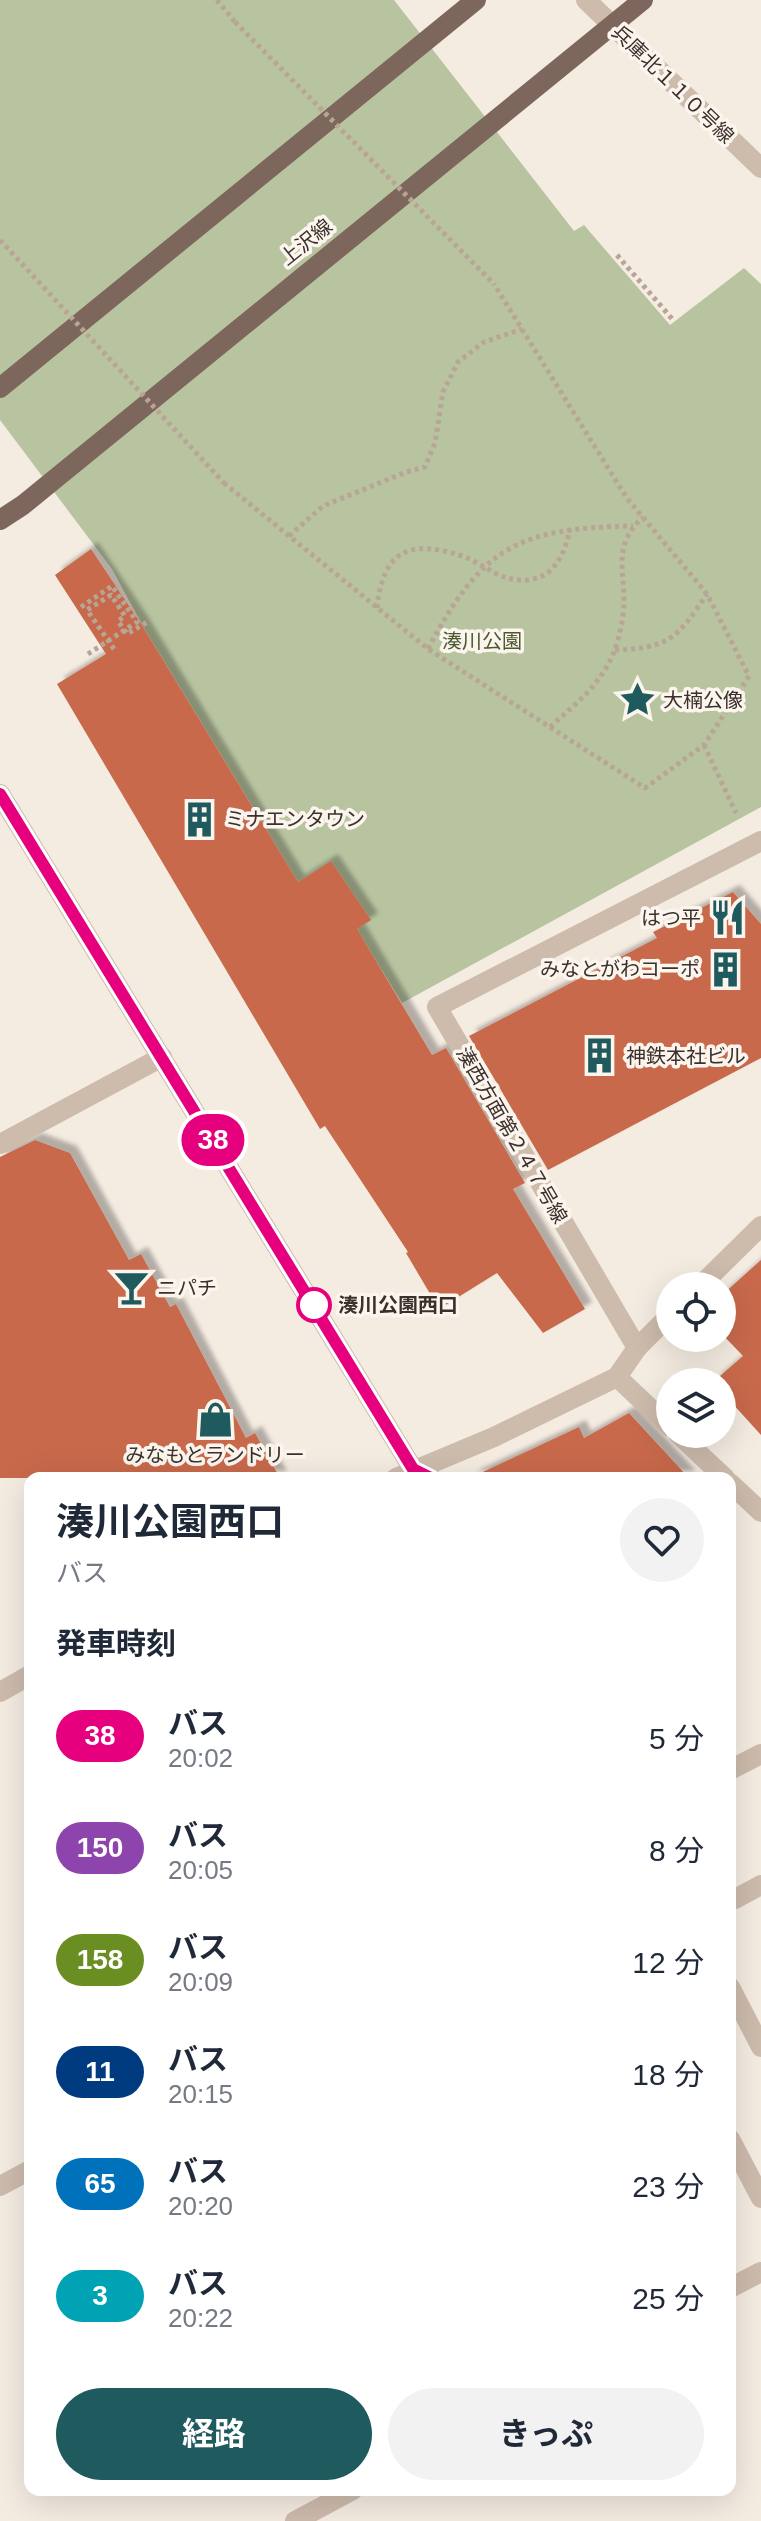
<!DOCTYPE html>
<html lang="ja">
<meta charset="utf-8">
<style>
:root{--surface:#fff;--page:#f2f2f3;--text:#1f2937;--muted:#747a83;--accent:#1f5a5e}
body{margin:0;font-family:Helvetica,"Noto Sans JP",sans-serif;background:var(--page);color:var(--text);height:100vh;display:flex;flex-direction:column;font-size:30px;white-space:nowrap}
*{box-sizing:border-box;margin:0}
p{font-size:26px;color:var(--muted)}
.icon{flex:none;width:44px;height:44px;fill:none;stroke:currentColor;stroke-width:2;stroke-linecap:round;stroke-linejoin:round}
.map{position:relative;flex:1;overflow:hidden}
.drawer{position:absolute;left:24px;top:1472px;width:712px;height:1024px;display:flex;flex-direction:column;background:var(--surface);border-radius:16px;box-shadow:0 8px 32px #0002}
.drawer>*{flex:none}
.badge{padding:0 16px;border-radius:26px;font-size:28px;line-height:52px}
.tools{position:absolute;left:656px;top:1272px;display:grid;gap:16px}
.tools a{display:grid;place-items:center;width:80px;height:80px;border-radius:50%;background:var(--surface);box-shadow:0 8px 32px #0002;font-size:40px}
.map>.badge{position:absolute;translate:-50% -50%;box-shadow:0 0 0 4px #fff}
h2{padding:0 32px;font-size:30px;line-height:72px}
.round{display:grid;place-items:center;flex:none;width:84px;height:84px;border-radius:42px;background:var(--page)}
.summary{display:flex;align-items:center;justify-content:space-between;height:136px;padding:0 32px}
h1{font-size:38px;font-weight:700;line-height:60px}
.primary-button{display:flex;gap:16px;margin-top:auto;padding:16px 32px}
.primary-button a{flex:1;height:92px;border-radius:48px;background:var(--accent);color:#fff;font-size:32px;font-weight:700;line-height:92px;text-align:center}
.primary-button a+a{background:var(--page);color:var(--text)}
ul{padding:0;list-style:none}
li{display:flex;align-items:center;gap:24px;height:112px;padding:0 32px}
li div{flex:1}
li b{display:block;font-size:30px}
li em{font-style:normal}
li .badge{min-width:88px;font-weight:700;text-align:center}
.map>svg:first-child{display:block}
.green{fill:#b8c4a0}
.building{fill:#c8694b;filter:url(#shadow)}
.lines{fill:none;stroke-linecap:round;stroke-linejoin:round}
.path{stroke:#b9a596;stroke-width:5;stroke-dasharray:4 4;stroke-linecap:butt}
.minor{stroke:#cdbbac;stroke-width:20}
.major{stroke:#7d675c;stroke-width:20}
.path-bridge{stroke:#b9a596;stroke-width:5;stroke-dasharray:4 4;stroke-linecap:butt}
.line-casing{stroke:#fff;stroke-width:18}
.line{stroke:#e6007e;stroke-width:12}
.stop-dot{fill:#fff;stroke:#e6007e;stroke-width:4}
.labels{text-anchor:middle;stroke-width:7;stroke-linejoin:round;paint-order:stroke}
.street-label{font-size:20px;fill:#3b302b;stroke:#fbf5ee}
.park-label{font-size:20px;fill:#4a5a2e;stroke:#fbf5ee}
.poi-label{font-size:20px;fill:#3b302b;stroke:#fbf5ee;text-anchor:start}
.stop-label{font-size:20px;font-weight:bold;fill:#3b302b;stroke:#fbf5ee;text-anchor:start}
</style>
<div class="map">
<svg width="761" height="2521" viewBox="0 0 761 2521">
<defs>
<filter id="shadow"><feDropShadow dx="7" dy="-7" stdDeviation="2" flood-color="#0004"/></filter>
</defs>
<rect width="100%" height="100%" fill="#f4ebe1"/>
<!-- green -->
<path class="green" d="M0,0h394l180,231 10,-6 86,100 74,-57 17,16v523l-359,196 -37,-60 -23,12 -197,-325 -33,-61 -112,-149z"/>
<!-- building -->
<g class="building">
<path d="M91,549l49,73 158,260 33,-21 40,59 -14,9 75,126 14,-7 79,135 -12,6 72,120 -42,24 -46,-60 -58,36 -33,-56 2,-1 -83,-126 -5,3 -263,-445 49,-30 -51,-79z"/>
<path d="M733,892l28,32v134l-213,112 -79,-134 188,-98 -4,-6z"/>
<path d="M35,1140l35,13 59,107 12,-6 29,53 6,-3 70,134 9,-5 25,45h-280v-321z"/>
<path d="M761,1260v175l-39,-43v-10h-9l30,-26 -21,-22v-39z"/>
<path d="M629,1413l60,65h-219l109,-51 5,11z"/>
</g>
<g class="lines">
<!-- path -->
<g class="path">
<path d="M217,0l18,22"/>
<path d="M617,255l57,66"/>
<path d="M224,483l204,166 217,139 59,-43 45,-69 -42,-82 -81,-97 -132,-213"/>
<path d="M289,536l34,-30 83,-34 19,-5 10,-24 8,-51 15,-30 26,-20 38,-13"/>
<path d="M81,607l31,-21 25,36 -49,32"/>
<path d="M377,608c6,-56 30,-70 85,-52 15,5 29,17 45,22 40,10 56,-15 63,-49"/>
<path d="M114,649l-27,-39 24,-15 14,21 -7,5 9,13 22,-13"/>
<path d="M428,649c54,-103 91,-121 205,-123"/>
<path d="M615,650c55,-2 62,-12 92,-56"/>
<path d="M550,727c26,-23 51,-43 64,-75 5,-13 10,-35 10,-49 0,-36 -11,-58 19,-86"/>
<path d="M704,745l32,68"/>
</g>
<!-- minor -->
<g class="minor">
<path d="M586,0l175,168"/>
<path d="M0,794l413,675 18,9"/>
<path d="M0,1144l162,-87"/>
<path d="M700,1286l61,-60"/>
<path d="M637,1348l-200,-341 324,-166"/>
<path d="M617,1377l53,50"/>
<path d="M678,1434l47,44"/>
<path d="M396,1478l98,-41 123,-60 20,-29 33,-33"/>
<path d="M730,1483l31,29"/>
<path d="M0,1692l30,-17"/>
<path d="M730,1770l31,-16"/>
<path d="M735,1899l26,-14"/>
<path d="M730,1987l31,60"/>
<path d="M730,2139l31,59"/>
<path d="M0,2186l30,-16"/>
<path d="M730,2288l31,-16"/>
<path d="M295,2521l58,-31"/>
</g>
<!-- major -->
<g class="major">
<path d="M0,388l476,-388"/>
<path d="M0,520l23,-15 620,-505"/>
</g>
<!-- path-bridge -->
<g class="path-bridge">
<path d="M235,22l259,262"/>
<path d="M0,240l224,243"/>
</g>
</g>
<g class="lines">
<defs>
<path id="line" d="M0,794l413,675 18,9"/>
</defs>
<!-- line casing -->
<use href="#line" class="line-casing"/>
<!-- line -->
<use href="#line" class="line"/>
</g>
<!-- icons -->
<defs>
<symbol id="sight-bare" viewBox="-9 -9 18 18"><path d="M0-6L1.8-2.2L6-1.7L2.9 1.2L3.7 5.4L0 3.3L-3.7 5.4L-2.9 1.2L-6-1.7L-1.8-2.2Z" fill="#1f5a5e" stroke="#fbf5ee" stroke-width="2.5" paint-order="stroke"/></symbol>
<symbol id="building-bare" viewBox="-9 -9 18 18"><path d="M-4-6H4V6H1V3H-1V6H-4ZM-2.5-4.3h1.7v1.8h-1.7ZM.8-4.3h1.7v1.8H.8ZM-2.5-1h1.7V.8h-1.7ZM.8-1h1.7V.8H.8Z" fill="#1f5a5e" stroke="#fbf5ee" stroke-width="2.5" paint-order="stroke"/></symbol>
<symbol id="restaurant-bare" viewBox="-9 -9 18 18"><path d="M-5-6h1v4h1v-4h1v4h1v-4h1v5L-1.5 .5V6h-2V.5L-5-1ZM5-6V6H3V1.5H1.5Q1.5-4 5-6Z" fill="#1f5a5e" stroke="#fbf5ee" stroke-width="2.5" paint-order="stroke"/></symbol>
<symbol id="bar-bare" viewBox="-9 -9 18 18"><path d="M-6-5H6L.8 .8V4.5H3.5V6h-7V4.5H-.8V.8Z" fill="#1f5a5e" stroke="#fbf5ee" stroke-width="2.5" paint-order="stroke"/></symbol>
<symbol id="shop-bare" viewBox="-9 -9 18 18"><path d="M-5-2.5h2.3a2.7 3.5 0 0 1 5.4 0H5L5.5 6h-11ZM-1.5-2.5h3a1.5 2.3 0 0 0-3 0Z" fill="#1f5a5e" stroke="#fbf5ee" stroke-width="2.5" paint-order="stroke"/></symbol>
</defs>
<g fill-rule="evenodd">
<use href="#sight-bare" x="612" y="674" width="51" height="51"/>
<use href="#building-bare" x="174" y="794" width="51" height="51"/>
<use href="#restaurant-bare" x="702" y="892" width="51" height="51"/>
<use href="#building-bare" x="700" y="944" width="51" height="51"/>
<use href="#building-bare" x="574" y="1030" width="51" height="51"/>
<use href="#bar-bare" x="106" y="1262" width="51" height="51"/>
<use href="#shop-bare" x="190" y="1394" width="51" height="51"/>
</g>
<!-- markers -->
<circle class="stop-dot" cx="314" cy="1305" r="16"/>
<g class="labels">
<!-- street labels -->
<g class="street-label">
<text transform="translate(673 84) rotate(44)" y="7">兵庫北１１０号線</text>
<text transform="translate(306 242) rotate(-39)" y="7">上沢線</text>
<text transform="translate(512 1135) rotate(60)" y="7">湊西方面第２４７号線</text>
</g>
<!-- park labels -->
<g class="park-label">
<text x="482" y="648">湊川公園</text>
</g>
<!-- poi labels -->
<g class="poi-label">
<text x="663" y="707">大楠公像</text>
<text x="225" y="826">ミナエンタウン</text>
<text x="701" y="925" text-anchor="end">はつ平</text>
<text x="700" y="976" text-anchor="end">みなとがわコーポ</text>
<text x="626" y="1063">神鉄本社ビル</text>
<text x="157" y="1295">ニパチ</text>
<text x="215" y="1462" text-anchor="middle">みなもとランドリー</text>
</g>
<!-- stop labels -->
<g class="stop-label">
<text x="338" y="1312">湊川公園西口</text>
</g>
</g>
</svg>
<div class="tools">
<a><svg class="icon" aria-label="locate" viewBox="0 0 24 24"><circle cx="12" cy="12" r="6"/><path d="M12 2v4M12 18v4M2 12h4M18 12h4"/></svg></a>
<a><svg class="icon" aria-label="layers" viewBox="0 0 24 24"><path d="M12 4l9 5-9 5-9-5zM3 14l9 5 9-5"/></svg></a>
</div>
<b class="badge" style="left:213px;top:1140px;background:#e6007e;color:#fff">38</b>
<section class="drawer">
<div class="summary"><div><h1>湊川公園西口</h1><p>バス</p></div><a class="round"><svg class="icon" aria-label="heart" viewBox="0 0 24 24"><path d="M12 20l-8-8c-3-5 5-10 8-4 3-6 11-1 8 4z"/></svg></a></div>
<h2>発車時刻</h2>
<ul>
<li><span class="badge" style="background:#e6007e;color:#fff">38</span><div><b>バス</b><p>20:02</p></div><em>5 分</em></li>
<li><span class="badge" style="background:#8e44ad;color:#fff">150</span><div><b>バス</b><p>20:05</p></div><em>8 分</em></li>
<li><span class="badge" style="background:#6b8e23;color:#fff">158</span><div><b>バス</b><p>20:09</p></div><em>12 分</em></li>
<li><span class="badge" style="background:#003b80;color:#fff">11</span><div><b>バス</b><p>20:15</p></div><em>18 分</em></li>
<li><span class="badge" style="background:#0072bc;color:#fff">65</span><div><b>バス</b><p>20:20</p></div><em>23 分</em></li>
<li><span class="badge" style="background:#00a3b4;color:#fff">3</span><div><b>バス</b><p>20:22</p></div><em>25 分</em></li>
</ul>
<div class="primary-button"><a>経路</a><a>きっぷ</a></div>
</section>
</div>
